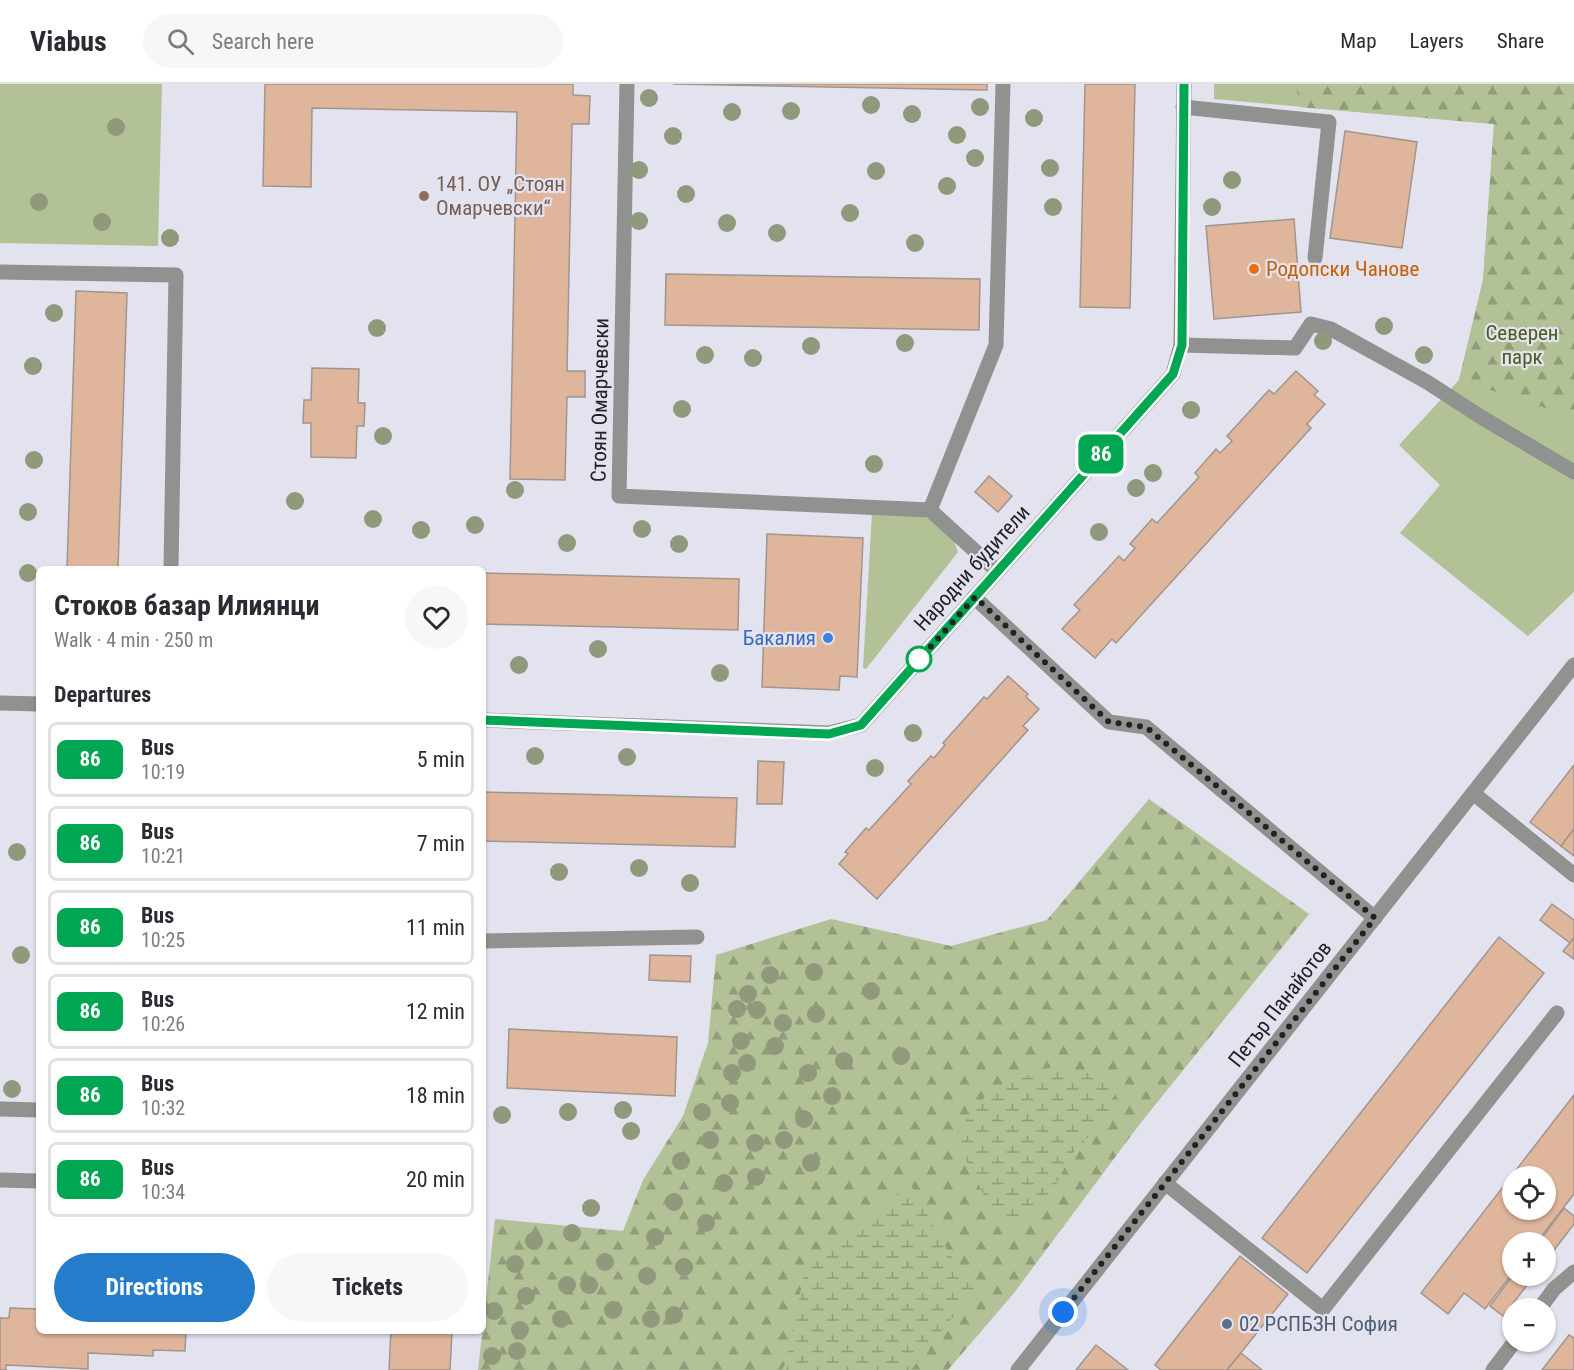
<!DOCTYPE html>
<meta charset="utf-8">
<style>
:root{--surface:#fff;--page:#f7f7f7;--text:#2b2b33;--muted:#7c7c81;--line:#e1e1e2;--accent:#257cca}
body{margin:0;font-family:"Roboto Condensed",sans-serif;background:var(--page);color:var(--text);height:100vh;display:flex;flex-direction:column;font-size:22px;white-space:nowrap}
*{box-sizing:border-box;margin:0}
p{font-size:20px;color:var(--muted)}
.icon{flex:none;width:33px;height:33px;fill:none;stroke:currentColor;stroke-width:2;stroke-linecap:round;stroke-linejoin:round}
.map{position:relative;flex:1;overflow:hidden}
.panel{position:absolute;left:36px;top:482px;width:450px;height:768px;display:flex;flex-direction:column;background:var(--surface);border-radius:9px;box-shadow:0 2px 4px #0004}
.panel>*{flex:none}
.badge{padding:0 12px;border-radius:9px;font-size:21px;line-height:39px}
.buttons{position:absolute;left:1502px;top:1082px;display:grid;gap:12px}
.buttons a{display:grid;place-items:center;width:54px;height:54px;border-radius:50%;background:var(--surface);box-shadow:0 2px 4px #0004;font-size:30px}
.you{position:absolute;width:30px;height:30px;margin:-15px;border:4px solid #fff;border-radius:50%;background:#1a73e8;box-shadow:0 0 0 9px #1a73e833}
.map>.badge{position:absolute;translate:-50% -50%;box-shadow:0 0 0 3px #fff}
h2{padding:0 18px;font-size:22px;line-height:54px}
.round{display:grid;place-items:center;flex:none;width:63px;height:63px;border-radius:32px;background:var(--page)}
.head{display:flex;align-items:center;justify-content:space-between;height:102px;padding:0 18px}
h1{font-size:28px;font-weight:700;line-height:45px}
.action{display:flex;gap:12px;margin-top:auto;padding:12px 18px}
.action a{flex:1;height:69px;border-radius:36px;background:var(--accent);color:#fff;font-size:24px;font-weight:700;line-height:69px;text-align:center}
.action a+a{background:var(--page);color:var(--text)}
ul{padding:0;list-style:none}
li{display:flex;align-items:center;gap:18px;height:75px;margin:0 12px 9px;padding:0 6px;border:3px solid var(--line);border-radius:9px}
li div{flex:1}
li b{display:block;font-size:22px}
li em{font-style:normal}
li .badge{min-width:66px;font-weight:700;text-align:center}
header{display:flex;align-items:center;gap:36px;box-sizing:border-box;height:84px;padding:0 30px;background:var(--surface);border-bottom:2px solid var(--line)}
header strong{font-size:28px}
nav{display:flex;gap:33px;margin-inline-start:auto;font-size:21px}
.search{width:420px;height:54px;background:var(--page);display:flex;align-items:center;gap:15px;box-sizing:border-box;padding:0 21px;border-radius:33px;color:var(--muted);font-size:22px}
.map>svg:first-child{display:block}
.green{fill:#b3c197}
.forest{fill:url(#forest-firs)}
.wetland{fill:url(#wetland-marsh)}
.building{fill:#dfb59c;stroke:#a0958f;stroke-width:1.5;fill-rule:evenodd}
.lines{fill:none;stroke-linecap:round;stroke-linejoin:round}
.minor{stroke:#8f928e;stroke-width:15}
.tree{fill:#90997b}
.line-casing{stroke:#fff;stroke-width:14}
.line{stroke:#00a651;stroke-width:9}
.walk{stroke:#212226;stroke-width:6;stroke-dasharray:0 10.8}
.education-dot{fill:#8d6e63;stroke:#e2e3ef;stroke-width:2}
.food-dot{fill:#e8710a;stroke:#e2e3ef;stroke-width:2}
.shop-dot{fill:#3f7fe0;stroke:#e2e3ef;stroke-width:2}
.stop-dot{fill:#fff;stroke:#00a651;stroke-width:3}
.service-dot{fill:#5c6f8a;stroke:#e2e3ef;stroke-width:2}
.labels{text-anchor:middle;stroke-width:4.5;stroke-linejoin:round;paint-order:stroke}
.education-label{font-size:21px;fill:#785e54;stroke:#e2e3ef;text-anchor:start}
.food-label{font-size:21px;fill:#c56008;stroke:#e2e3ef;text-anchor:start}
.park-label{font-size:21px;fill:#4c5c1c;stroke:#e2e3ef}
.street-label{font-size:21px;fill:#212226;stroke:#e2e3ef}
.shop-label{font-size:21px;fill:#366cbe;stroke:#e2e3ef;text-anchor:end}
.service-label{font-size:21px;fill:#4e5e75;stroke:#e2e3ef;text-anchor:start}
</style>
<header>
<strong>Viabus</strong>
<div class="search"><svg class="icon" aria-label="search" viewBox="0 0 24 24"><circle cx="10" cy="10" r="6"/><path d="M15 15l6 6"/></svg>Search here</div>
<nav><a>Map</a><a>Layers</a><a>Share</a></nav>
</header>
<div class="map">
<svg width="1574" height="1286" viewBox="0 0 1574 1286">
<defs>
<pattern id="forest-firs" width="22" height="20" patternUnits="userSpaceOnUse" patternTransform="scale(1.5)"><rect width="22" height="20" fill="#b3c197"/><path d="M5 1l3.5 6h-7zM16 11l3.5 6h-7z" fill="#919c7b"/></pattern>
<pattern id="wetland-marsh" width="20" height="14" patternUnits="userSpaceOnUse" patternTransform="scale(1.5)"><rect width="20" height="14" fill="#b3c197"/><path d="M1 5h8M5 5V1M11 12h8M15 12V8" fill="none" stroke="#919c7b"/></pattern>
</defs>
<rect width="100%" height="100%" fill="#e2e3ef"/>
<!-- green -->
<g class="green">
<path d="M0,0h162l-4,162 -158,-3z"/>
<path d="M1214,0h360v508l-46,44 -128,-103 40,-48 -41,-40 60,-65 24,-100 11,-156 -280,-25z"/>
<path d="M903,428l31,7 18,16 6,17 -92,117 -3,-1 9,-155z"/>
</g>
<!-- forest -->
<g class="forest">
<path d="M1296,0h278v333l-115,-37 24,-100 11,-156 -195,-17z"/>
<path d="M1149,715l160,115 -170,211 -125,168 -66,77h-470l17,-151 128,12 20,-51 40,-64 25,-73 8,-88 115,-36 120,27 96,-26z"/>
</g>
<!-- wetland -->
<g class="wetland">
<path d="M1045,983l51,7 24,8 -16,39 -34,35 -17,35 -19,27 -26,5 -20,-20 -34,-67 32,-41z"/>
<path d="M910,1100l39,69 26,36 -64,81h-129l4,-8 20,-97z"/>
</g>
<!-- building -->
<g class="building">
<path d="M265,0h308v11l17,1 -1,28h-17l-5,247h18v26h-18l-2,83 -55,-1 7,-367 -205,-4 -1,79 -48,-1z"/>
<path d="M673,0h314v6z"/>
<path d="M1085,0h50l-5,224 -50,-1z"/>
<path d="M1345,47l72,11 -15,106 -72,-10z"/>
<path d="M1294,135l7,93 -87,7 -8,-93z"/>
<path d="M666,190l314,5 -1,51 -314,-5z"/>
<path d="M76,207l51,2 -9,275h-51z"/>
<path d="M312,284l47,1 -1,34h7l-1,23h-7l-1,32 -45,-1v-34h-8l1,-23h7z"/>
<path d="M1296,287l22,20 -4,4 11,9 -18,20 4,4 -195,215 -4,-4 -17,19 -33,-29 18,-19 -6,-5 45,-49 5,5 11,-13 -5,-4 22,-25 5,4 42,-46 -4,-4 21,-24 4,4 12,-12 -5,-5 42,-46 5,4z"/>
<path d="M989,392l23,20 -14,16 -23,-20z"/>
<path d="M767,450l96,4 -6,139 -17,-1 -1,14 -77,-3z"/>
<path d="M483,489l256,6 -1,51 -255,-6z"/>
<path d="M1008,592l20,18 -2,3 13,12 -16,17 5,4 -151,169 -38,-35 9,-10 -3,-2 21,-24 3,2 42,-46 -3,-3 23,-25 3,2 11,-13 -2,-2 41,-46 3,2z"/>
<path d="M758,677l26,1 -2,42h-25z"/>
<path d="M1574,681v64l-13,17 -31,-24z"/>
<path d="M483,708l254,6 -2,49 -252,-6z"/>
<path d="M1574,745v27l-13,-10z"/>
<path d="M1552,820l22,16v18l-4,5 -30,-23z"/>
<path d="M1499,853l45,36 -237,300 -45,-35z"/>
<path d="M1574,854v21l-11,-8z"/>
<path d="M650,871l41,1 -1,26 -41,-2z"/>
<path d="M509,945l168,8 -2,59 -168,-8z"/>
<path d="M1574,1011v99l-37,48h-25v32l-27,35 -21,-16 -16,21 -27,-21zM1512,1092h33v33h-33z"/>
<path d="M1564,1124l10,8v8l-29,38v-20h-6z"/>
<path d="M1240,1172l48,38 -61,76h-66l-6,-5z"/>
<path d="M1513,1191h22l-32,41 -13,-10z"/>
<path d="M10,1224l29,1v21h147l-1,21 -32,-1v6l-65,-3v16l-82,-4v5h-6v-52h9z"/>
<path d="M391,1246l61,2 -2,38h-61z"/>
<path d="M1569,1251l5,3v32h-32z"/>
<path d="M1096,1261l32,25h-52z"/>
<path d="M1241,1269l21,17h-35z"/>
</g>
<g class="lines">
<!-- minor -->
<g class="minor">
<path d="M627,0l-8,412 311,14 67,61"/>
<path d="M1183,23l146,15 -14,136"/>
<path d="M0,188l176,3 -5,293"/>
<path d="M1181,261l114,3 16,-24 20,5 96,53 54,35 93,55"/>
<path d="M930,426l66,-165 7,-261"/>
<path d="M974,513l135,125 37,5 229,191"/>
<path d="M0,619l39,1"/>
<path d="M483,636l346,13 32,-8 312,-351 8,-29 3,-261"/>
<path d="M1473,709l101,82"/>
<path d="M483,857l214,-4"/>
<path d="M0,1025l39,1"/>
<path d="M0,1096l39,1"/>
<path d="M1165,1099l158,126 234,-296"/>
<path d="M1540,1224l14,-19 20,-17"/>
<path d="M1018,1286l556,-705"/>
<path d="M1493,1286l22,-29"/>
</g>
</g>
<!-- trees -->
<g class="tree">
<circle cx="649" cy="14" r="9"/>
<circle cx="871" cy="21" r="9"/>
<circle cx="980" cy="23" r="9"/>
<circle cx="791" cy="27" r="9"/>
<circle cx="732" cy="28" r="9"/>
<circle cx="912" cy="30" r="9"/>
<circle cx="1034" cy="34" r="9"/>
<circle cx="116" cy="43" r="9"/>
<circle cx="957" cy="51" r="9"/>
<circle cx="673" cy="52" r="9"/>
<circle cx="975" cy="74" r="9"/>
<circle cx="1050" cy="84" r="9"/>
<circle cx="639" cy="86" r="9"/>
<circle cx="876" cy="87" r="9"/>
<circle cx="1232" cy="96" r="9"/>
<circle cx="947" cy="102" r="9"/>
<circle cx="686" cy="110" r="9"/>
<circle cx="39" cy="118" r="9"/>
<circle cx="1053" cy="123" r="9"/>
<circle cx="1212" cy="123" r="9"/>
<circle cx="850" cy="129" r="9"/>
<circle cx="639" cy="137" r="9"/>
<circle cx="102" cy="138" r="9"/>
<circle cx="727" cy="139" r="9"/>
<circle cx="777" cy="149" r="9"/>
<circle cx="170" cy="154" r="9"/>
<circle cx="915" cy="159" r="9"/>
<circle cx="54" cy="229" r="9"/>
<circle cx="1384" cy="242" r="9"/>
<circle cx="377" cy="244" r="9"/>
<circle cx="1323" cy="257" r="9"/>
<circle cx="905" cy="259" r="9"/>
<circle cx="811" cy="262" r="9"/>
<circle cx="705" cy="271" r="9"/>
<circle cx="1424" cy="271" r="9"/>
<circle cx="753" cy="274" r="9"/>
<circle cx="33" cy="282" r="9"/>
<circle cx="682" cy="325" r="9"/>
<circle cx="1191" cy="326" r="9"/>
<circle cx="383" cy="352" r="9"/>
<circle cx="34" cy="376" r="9"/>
<circle cx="874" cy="380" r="9"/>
<circle cx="1153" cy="389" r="9"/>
<circle cx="1136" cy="404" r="9"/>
<circle cx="515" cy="406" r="9"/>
<circle cx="295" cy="417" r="9"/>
<circle cx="28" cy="428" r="9"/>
<circle cx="373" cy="435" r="9"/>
<circle cx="475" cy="441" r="9"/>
<circle cx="642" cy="445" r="9"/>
<circle cx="421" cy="446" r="9"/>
<circle cx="1099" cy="448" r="9"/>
<circle cx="567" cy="459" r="9"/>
<circle cx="679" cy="460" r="9"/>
<circle cx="28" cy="489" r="9"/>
<circle cx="598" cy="565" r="9"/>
<circle cx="519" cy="581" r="9"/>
<circle cx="720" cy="589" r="9"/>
<circle cx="913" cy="649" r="9"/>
<circle cx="535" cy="672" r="9"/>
<circle cx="627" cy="673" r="9"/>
<circle cx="875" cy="684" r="9"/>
<circle cx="17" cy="768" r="9"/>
<circle cx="639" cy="784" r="9"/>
<circle cx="559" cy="788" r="9"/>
<circle cx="690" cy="799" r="9"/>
<circle cx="21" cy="871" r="9"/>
<circle cx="814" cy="888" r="9"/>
<circle cx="770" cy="891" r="9"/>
<circle cx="871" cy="907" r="9"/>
<circle cx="748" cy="910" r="9"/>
<circle cx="737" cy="925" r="9"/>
<circle cx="757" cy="926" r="9"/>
<circle cx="816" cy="930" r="9"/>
<circle cx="783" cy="939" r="9"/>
<circle cx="741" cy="957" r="9"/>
<circle cx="775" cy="962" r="9"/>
<circle cx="901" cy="972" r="9"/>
<circle cx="844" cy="977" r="9"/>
<circle cx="747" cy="979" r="9"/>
<circle cx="732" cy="989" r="9"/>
<circle cx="808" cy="989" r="9"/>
<circle cx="12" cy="1005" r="9"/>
<circle cx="832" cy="1012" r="9"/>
<circle cx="730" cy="1019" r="9"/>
<circle cx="623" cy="1026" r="9"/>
<circle cx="568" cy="1028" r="9"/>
<circle cx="702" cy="1028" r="9"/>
<circle cx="502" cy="1031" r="9"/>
<circle cx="804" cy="1035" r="9"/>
<circle cx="631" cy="1047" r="9"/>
<circle cx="710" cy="1056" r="9"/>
<circle cx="784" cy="1056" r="9"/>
<circle cx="755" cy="1059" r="9"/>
<circle cx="681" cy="1077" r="9"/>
<circle cx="811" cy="1079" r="9"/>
<circle cx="756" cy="1093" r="9"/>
<circle cx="724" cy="1099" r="9"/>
<circle cx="674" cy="1118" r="9"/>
<circle cx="591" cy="1124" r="9"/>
<circle cx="706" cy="1139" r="9"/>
<circle cx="572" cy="1149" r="9"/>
<circle cx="655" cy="1153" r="9"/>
<circle cx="534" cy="1157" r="9"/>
<circle cx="605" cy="1178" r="9"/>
<circle cx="515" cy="1180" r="9"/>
<circle cx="684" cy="1183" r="9"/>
<circle cx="647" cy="1192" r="9"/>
<circle cx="567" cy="1201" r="9"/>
<circle cx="589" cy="1201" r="9"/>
<circle cx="526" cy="1212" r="9"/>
<circle cx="613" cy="1226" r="9"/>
<circle cx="494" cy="1227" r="9"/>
<circle cx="674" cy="1231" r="9"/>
<circle cx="561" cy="1235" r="9"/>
<circle cx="651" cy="1235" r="9"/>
<circle cx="520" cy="1246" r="9"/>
<circle cx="517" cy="1267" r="9"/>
<circle cx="492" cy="1272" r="9"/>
</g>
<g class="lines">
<defs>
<path id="line" d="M483,636l346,14 32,-9 312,-351 9,-29 2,-261"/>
</defs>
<!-- line casing -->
<use href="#line" class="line-casing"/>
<!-- line -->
<use href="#line" class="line"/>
<!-- walk -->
<path class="walk" d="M919,575l-1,2 57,-64 134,125 37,5 229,191 -312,394"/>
</g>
<!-- markers -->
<circle class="education-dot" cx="424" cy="112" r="6"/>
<circle class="food-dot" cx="1254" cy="185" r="6"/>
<circle class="shop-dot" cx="828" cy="554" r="6"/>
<circle class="stop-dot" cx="919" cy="575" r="12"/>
<circle class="service-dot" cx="1227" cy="1240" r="6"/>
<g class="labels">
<!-- education labels -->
<g class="education-label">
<text x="436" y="107">141. ОУ „Стоян<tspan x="436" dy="24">Омарчевски“</tspan></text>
</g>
<!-- food labels -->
<g class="food-label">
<text x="1266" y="192">Родопски Чанове</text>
</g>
<!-- park labels -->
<g class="park-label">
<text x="1522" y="256">Северен<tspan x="1522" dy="24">парк</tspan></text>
</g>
<!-- street labels -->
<g class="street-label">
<text transform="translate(600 316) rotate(-89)" y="7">Стоян Омарчевски</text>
<text transform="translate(972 484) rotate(-48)" y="7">Народни будители</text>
<text transform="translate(1280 920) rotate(-52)" y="7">Петър Панайотов</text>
</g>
<!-- shop labels -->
<g class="shop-label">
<text x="816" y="561">Бакалия</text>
</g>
<!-- service labels -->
<g class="service-label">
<text x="1239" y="1247">02 РСПБЗН София</text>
</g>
</g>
</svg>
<div class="buttons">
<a><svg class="icon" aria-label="locate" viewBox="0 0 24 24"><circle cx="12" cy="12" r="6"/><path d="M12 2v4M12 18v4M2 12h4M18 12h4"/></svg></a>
<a>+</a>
<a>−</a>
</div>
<div class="you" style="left:1063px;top:1228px"></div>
<b class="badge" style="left:1101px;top:370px;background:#00a651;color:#fff">86</b>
<section class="panel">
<div class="head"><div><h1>Стоков базар Илиянци</h1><p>Walk · 4 min · 250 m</p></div><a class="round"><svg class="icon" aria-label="heart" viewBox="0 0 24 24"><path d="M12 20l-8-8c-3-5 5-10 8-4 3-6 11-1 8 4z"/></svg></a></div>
<h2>Departures</h2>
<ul>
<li><span class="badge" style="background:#00a651;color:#fff">86</span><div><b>Bus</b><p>10:19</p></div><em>5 min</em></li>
<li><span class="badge" style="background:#00a651;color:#fff">86</span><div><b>Bus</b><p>10:21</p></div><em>7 min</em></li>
<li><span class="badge" style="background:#00a651;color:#fff">86</span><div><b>Bus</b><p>10:25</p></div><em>11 min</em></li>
<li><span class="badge" style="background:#00a651;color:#fff">86</span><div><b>Bus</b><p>10:26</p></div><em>12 min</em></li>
<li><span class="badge" style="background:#00a651;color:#fff">86</span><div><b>Bus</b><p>10:32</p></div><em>18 min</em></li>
<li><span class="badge" style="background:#00a651;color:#fff">86</span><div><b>Bus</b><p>10:34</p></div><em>20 min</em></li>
</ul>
<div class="action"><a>Directions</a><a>Tickets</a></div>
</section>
</div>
